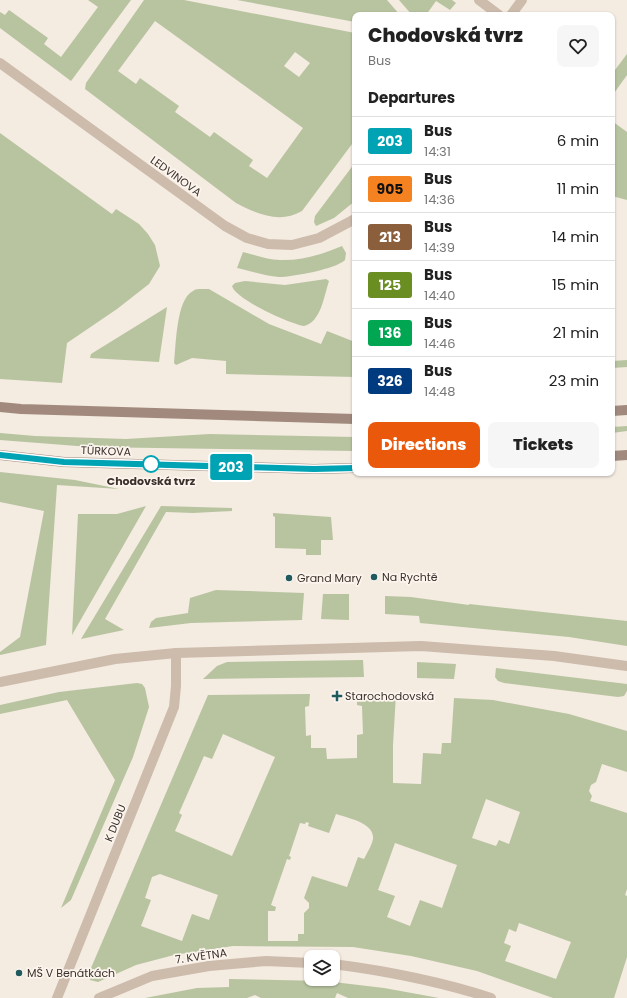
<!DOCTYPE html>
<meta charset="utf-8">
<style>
:root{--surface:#fff;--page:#f6f6f6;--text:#222;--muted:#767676;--line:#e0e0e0;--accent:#ea580c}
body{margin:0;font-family:Poppins,sans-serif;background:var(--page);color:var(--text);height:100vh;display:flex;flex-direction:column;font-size:15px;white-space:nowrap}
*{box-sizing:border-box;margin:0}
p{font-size:13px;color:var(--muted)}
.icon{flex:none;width:22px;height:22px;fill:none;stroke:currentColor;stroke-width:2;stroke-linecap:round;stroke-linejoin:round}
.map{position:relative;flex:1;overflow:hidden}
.side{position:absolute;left:352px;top:12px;width:263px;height:464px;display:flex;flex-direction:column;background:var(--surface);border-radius:8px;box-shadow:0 1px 3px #0004}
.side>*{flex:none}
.badge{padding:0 8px;border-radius:3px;font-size:14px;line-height:26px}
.controls{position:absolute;left:304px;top:950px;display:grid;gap:8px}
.controls a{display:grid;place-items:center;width:36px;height:36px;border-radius:8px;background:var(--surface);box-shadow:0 1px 3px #0004;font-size:20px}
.map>.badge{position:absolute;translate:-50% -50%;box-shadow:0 0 0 2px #fff}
h2{padding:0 16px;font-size:15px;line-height:36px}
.round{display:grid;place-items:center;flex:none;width:42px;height:42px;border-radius:8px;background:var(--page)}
.summary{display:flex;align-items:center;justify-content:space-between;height:68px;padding:0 16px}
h1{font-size:19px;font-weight:800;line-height:30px}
.cta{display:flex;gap:8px;margin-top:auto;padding:8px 16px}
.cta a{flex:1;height:46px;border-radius:8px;background:var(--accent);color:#fff;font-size:16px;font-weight:800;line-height:46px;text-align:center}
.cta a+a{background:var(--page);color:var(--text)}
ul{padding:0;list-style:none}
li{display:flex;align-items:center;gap:12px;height:48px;padding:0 16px;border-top:1px solid var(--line)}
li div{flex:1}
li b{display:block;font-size:15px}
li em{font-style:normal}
li .badge{min-width:44px;font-weight:700;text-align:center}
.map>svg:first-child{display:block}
.green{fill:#b8c4a0;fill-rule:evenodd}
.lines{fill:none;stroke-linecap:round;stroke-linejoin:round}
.street{stroke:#cdbbac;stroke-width:10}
.secondary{stroke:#a18a7d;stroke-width:10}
.line-casing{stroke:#fff;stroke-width:9}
.line{stroke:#00a3b4;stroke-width:6}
.stop-dot{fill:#fff;stroke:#00a3b4;stroke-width:2}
.poi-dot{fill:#1f5a5e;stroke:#fbf5ee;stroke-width:1.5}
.labels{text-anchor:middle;stroke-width:3.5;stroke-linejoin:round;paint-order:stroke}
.street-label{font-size:11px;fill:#3b302b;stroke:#fbf5ee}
.stop-label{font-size:11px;font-weight:bold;fill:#3b302b;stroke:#fbf5ee}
.poi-label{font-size:11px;fill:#3b302b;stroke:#fbf5ee;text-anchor:start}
</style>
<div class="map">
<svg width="627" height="998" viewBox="0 0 627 998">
<rect width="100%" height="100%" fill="#f4ebe1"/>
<!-- green -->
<g class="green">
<path d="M88,0h43l-60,81 -71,-53v-16l5,3 4,-5 39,28 -4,6 17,13 37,-50z"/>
<path d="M144,0h40l171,33v107l-53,71c-22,13 -45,3 -66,-8l-151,-114 1,-6zM155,21l148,107 -36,50 -18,-12 4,-6 -39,-28 -4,5 -35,-25 4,-6 -39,-28 -4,6 -18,-13zM295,52l15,11 -11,14 -15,-11z"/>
<path d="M237,0h150l13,15h-45v7z"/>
<path d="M399,0h53l4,3 -6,7 -14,-9 -10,14h-14z"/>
<path d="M627,54v21l-15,21v-22z"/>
<path d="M612,121l15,11v68l-15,-4z"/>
<path d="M0,133l112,81 4,-5 23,15 9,10 7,11 5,21 -11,18 -32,25 -50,34 -5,40 -62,-4z"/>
<path d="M354,164l1,3v34l-21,17 -18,8 -2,-4 1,-6z"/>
<path d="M342,246l4,7 -1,7c-9,9 -53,17 -66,17 -14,-1 -29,-6 -42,-9l6,-16c12,3 25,8 37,8 21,1 43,-6 62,-14z"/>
<path d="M326,279l3,2c-5,15 -8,41 -25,45 -14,-2 -69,-27 -72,-40l3,-3 10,-2 40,4z"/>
<path d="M202,289h7l60,35 52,20 6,-13 28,11v35l-129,-3v-13l-34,-3 -16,7 -2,-2c2,-17 2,-64 19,-72 2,-2 6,-2 9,-2z"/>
<path d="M167,307l-8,55 -69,-4 1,-4z"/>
<path d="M627,360v7l-15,1v-7z"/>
<path d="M627,426v5l-15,2v-6z"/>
<path d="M0,433l35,3 91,3 84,-5 145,3v14l-265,-4 -90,-7z"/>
<path d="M0,472l75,8 44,9 -62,-4 -11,160 -46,10v-3l20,-15 24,-126 -44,-9z"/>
<path d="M146,506l-74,129 6,-121h39z"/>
<path d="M161,506l71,2v3l-39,2 -27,-1 -61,107 19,11 -43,9z"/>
<path d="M273,513l58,4 2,23h-12v15h-15v-6l-31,-1v-31l-2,-1z"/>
<path d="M216,590l88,3 -2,27 -111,3 -42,5 2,-6 5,-4 32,-5 2,-15z"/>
<path d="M323,594h26v26l-28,-1z"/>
<path d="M385,596l26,1 58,8v-1l158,17v25l-58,-9 -149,-14 -1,-7 -34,-2z"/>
<path d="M363,660l1,17 -161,2 14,-13 10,-4z"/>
<path d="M417,662l39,2 -2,15 -37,-1z"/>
<path d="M496,668l131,16v7l-3,5 -6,1 -114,-14 -6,-2 -3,-4z"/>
<path d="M137,683l5,1 3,4 4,19 -16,50 -62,143 -10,8 54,-128 -48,-80 -67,14v-9l59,-13z"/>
<path d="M357,693l39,1 -3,51v38l28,1 2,-31 18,1 1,-11h9l3,-45 39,2 76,14 58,17v41l-25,-8 -6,18 -5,3 -2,6 3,5 -2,5 37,12v76l-2,6 2,1v61l-13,41h-61l-76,-27 -66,-15 -58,-9 -120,-1 -59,9 -38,10 -38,17 -8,-2 -1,-4 2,-8 117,-273 102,-1 -1,12 -4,1 1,29 5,-1v13h15l1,11 30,-1v-23l6,-1 -1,-28 -5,-1zM223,734l52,23 -43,99 -57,-25 7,-16 -3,-2 25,-57 8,3zM486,799l34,13 -11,32 -10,-4 -3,6 -24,-8zM336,814c12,4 39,9 37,25 -1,6 -6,14 -9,20l-6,-2 -11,30 -35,-11 -8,22 5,5v5l-5,5v21h-6v7h-30v-30h7l1,-4 -5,-2 16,-46 3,1 1,-3 -2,-1 11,-33 5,1 1,-2 3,1 -1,3 21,7zM395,843l62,22 -15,43 -22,-8 -10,26 -23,-9 8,-21 -17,-6zM160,874l58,21 -9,25 -17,-6 -10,27 -41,-15 10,-26 -6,-2 7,-21zM519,923l52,19 -15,37 -51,-18 6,-15 -7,-3 5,-14 7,3z"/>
<path d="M229,979l96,2 59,7 55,10h-91l-11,-5 -2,5h-74l-6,-3 -8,3h-102l52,-10 32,-1z"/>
</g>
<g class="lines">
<!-- street -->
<g class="street">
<path d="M479,0l20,15"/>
<path d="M511,15l11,-15"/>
<path d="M0,63l225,163 22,12 21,6 24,1 27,-7 36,-19"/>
<path d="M0,682l115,-23 61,-6 245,-7 133,10 73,10"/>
<path d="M333,964c54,7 106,17 158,34"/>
<path d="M57,998l117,-291 2,-21v-33"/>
<path d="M99,998l53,-22 57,-10 57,-5 45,2"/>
</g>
<!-- secondary -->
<g class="secondary">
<path d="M0,407l21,2 334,10"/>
<path d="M612,411l15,-1"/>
<path d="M0,455l64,7 250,7 41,-1"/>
<path d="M612,456l15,-1"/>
</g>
</g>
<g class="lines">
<defs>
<path id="line" d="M0,455l64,7 250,7 41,-1"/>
</defs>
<!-- line casing -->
<use href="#line" class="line-casing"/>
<!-- line -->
<use href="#line" class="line"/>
</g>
<!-- markers -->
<circle class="stop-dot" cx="151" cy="464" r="8"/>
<g class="poi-dot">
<circle cx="374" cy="577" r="4"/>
<circle cx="289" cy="578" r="4"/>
<path d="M335 690h4v4h4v4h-4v4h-4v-4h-4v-4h4z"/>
<circle cx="19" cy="973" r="4"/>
</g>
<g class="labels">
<!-- street labels -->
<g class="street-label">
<text transform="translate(176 176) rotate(36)" y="4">LEDVINOVA</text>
<text transform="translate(106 451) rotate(2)" y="4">TÜRKOVA</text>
<text transform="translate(115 823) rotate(-68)" y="4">K DUBU</text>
<text transform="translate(201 956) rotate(-8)" y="4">7. KVĚTNA</text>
</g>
<!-- stop labels -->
<g class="stop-label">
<text x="151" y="485">Chodovská tvrz</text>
</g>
<!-- poi labels -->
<g class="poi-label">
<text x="382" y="581">Na Rychtě</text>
<text x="297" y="582">Grand Mary</text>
<text x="345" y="700">Starochodovská</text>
<text x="27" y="977">MŠ V Benátkách</text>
</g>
</g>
</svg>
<div class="controls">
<a><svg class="icon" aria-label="layers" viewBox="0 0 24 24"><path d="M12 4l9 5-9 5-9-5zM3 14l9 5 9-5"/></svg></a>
</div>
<b class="badge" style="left:231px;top:467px;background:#00a3b4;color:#fff">203</b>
<section class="side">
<div class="summary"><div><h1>Chodovská tvrz</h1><p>Bus</p></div><a class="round"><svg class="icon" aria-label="heart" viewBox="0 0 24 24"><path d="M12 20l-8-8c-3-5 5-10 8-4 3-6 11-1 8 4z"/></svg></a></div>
<h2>Departures</h2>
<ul>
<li><span class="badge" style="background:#00a3b4;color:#fff">203</span><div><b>Bus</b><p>14:31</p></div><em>6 min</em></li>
<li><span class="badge" style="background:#f58220;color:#111">905</span><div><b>Bus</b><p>14:36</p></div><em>11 min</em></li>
<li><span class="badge" style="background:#8b5e3c;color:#fff">213</span><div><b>Bus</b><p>14:39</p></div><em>14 min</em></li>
<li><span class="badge" style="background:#6b8e23;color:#fff">125</span><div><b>Bus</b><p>14:40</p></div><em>15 min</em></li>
<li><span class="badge" style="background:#00a651;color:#fff">136</span><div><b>Bus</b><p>14:46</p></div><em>21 min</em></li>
<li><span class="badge" style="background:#003b80;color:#fff">326</span><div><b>Bus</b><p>14:48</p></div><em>23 min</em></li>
</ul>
<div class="cta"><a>Directions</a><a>Tickets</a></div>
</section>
</div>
